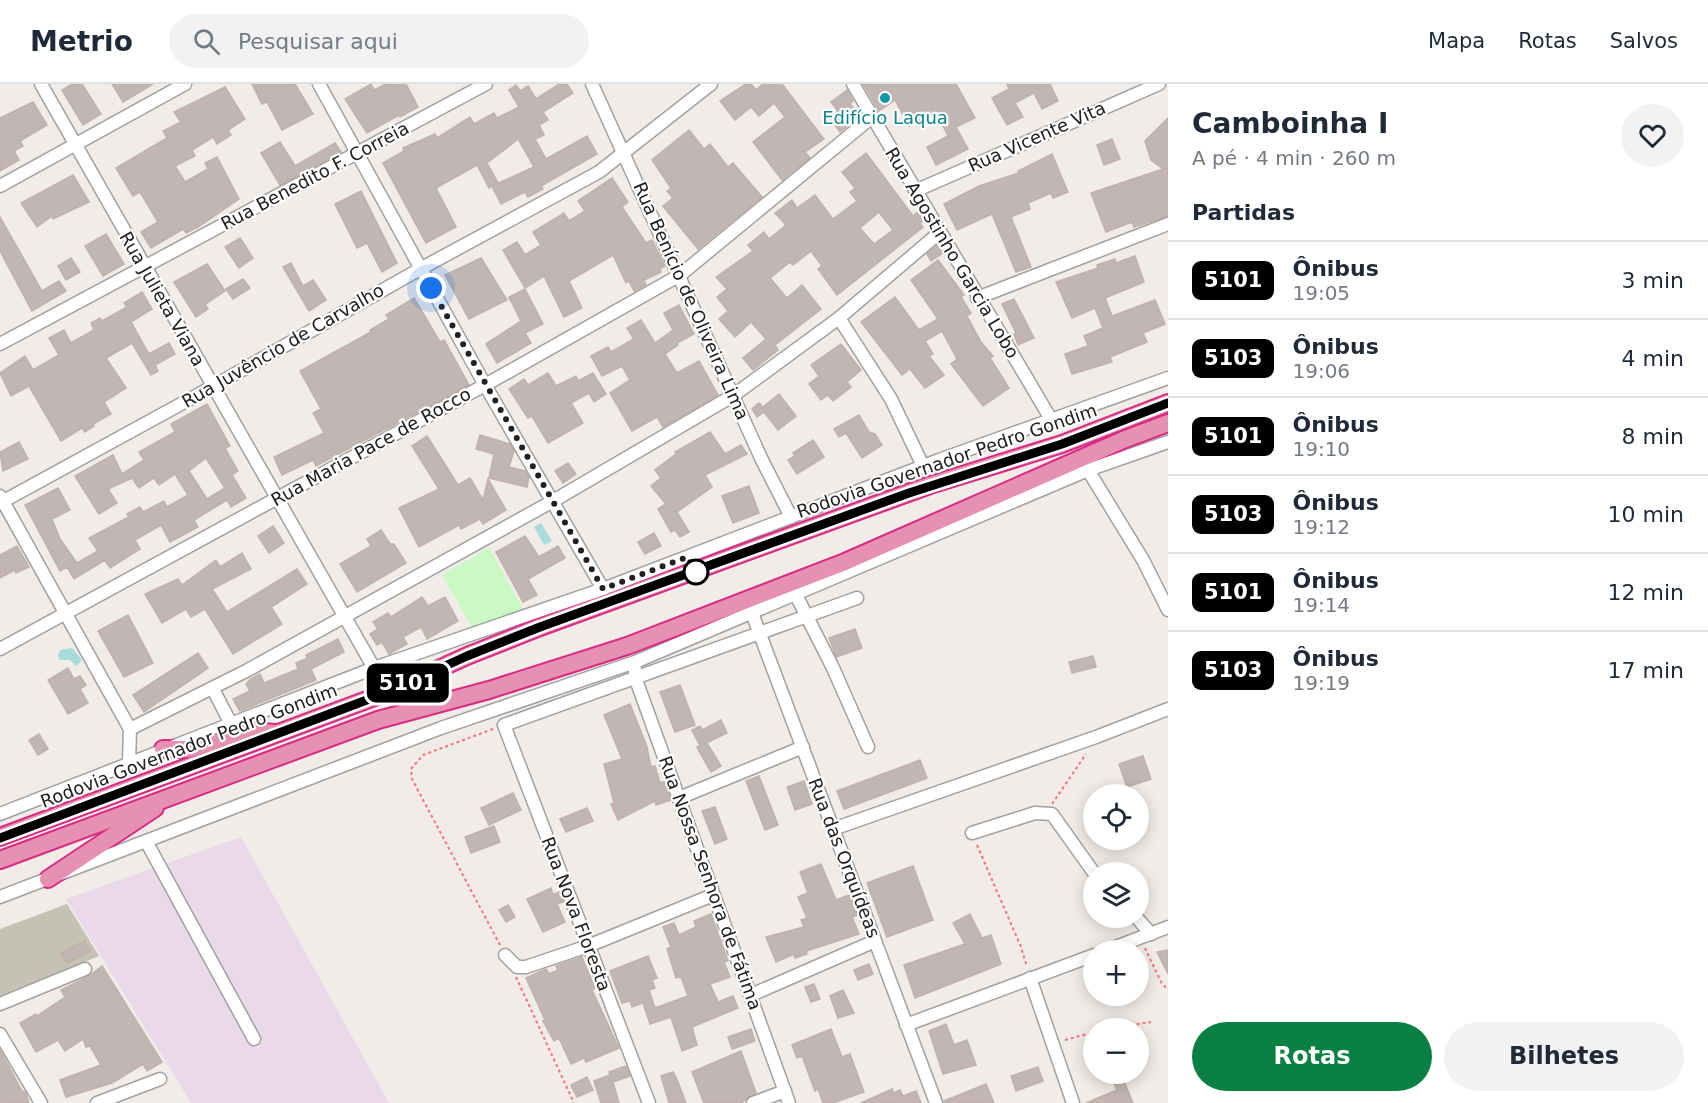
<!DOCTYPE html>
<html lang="pt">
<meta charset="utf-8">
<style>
:root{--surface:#fff;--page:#f2f2f3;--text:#1f2937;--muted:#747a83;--line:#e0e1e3;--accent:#0b8043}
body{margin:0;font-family:"DejaVu Sans",sans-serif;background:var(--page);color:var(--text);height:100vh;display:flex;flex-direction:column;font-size:22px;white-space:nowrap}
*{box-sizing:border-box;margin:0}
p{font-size:20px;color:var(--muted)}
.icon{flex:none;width:33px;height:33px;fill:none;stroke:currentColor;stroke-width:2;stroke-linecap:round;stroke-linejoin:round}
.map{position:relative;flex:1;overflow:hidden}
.side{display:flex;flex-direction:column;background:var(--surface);width:540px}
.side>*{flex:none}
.badge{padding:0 12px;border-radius:9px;font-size:21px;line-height:39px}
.fabs{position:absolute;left:1083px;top:700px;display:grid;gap:12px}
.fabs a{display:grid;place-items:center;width:66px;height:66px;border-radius:50%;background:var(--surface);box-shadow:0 3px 15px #0003;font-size:30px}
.you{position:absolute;width:30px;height:30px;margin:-15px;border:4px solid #fff;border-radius:50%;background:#1a73e8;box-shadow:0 0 0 9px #1a73e833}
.map>.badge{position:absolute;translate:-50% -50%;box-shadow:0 0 0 3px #fff}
h2{padding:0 24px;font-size:22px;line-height:54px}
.round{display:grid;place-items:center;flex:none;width:63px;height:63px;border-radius:32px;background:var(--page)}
.overview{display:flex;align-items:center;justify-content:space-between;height:102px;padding:0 24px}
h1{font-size:28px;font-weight:700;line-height:45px}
.cta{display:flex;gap:12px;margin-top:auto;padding:12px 24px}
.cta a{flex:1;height:69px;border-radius:36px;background:var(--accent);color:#fff;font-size:24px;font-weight:700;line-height:69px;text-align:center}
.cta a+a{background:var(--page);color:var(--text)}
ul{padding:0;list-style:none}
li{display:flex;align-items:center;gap:18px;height:78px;padding:0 24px;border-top:2px solid var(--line)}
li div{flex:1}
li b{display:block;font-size:22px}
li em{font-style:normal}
li .badge{min-width:66px;font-weight:700;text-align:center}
header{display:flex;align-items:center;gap:36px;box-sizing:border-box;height:84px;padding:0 30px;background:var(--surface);border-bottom:2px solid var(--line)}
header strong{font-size:28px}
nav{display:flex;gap:33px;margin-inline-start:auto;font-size:21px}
.search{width:420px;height:54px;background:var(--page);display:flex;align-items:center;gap:15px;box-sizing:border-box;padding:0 21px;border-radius:33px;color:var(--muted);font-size:22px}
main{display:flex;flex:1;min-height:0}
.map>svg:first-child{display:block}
.industrial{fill:#ead9ea}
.construction{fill:#c5c2b3}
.park{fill:#cbf9c6}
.water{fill:#a9dbdd}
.building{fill:#c1b6b3;stroke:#c2b0aa;stroke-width:1.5;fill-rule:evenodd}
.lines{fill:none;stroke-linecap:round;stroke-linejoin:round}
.minor-casing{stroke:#a1a1a1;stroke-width:15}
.highway-casing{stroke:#d92a86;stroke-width:20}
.path{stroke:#f8717c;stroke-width:2;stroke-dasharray:3 3;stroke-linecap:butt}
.minor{stroke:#fff;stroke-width:12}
.highway{stroke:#e691b1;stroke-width:16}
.line-casing{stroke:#fff;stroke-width:14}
.line{stroke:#000;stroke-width:9}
.walk{stroke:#202020;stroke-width:6;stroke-dasharray:0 10.8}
.culture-dot{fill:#0f9aa8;stroke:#fff;stroke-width:2}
.stop-dot{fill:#fff;stroke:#000;stroke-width:3}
.labels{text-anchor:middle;stroke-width:4.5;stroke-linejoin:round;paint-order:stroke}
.culture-label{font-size:18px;fill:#0d838f;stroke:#fff}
.street-label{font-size:18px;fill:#202020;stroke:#fff}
</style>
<header>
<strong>Metrio</strong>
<div class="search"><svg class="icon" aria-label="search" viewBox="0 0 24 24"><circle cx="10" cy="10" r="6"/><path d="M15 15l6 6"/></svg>Pesquisar aqui</div>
<nav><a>Mapa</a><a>Rotas</a><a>Salvos</a></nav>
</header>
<main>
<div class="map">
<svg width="1168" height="1019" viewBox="0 0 1168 1019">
<rect width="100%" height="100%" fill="#f1ece7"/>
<!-- industrial -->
<path class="industrial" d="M241,753l148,266h-198l-125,-204z"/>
<!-- construction -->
<path class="construction" d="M67,820l32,52 -99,41v-68z"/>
<!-- park -->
<path class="park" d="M489,464l34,61 -49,22 -32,-56z"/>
<!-- water -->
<g class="water">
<path d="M541,439l11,18 -8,4 -10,-18z"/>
<path d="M72,564l10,12 -6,6 -6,-6h-10l-2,-4 2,-6z"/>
</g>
<!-- building -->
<g class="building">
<path d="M72,0h10l19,30 -18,11 -21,-35z"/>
<path d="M112,0h41l-30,18z"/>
<path d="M252,0h43l18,30 -31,16 -15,-28 -5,2z"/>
<path d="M371,0l3,6 12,-6h20l12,23 -18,10 -1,-2 -32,18 -22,-34z"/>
<path d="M559,0h8l6,9 -30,19 5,8 -9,5 5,10 -9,4 11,20 41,-23 10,18 -56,32 2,3 -15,8 -3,-5 -24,12 -9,-18 42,-19 -16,-28 -31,24 11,20 -9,5 -12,-23 -41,23 20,39 -30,16 -43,-80 21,-12 -1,-3 32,-14 2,4 33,-21 4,7 20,-11 3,5 22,-11 -10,-17 7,-5 4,6 8,-5 8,13z"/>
<path d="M746,0h5l5,6 7,-6h19l42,55 -19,13 5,6 -28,22 -29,-38 32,-25 -11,-14 -15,13 -8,-9 -16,13 -15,-19z"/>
<path d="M863,0h93l19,34 -19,9 12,22 -32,16 -9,-18 21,-11 -12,-24 -27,14 -14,-26 -16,11z"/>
<path d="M1007,0h43l8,17 -16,8 -8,-16 -19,10 8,14 -16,8 -15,-27 17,-9z"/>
<path d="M225,3l20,32 -17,11 3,5 -14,9 -4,-7 -21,13 3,6 -20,10 10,16 23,-13 -3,-6 12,-6 22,42 -41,28 -12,6 -3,-4 -32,19 -10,-16 17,-10 -18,-30 -7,4 -17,-28 51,-30 -4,-7 18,-9 -7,-10z"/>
<path d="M847,6l6,11 -3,3 10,12 -20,16 -10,-14 8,-7 -7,-9z"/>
<path d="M33,18l14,23 -27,16 3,5 -9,5 5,9 -19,11v-53z"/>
<path d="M1168,34v98l-34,11 -2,-5 -26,10 -15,-39 72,-24 -12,-9 -6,-19z"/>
<path d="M689,46l15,19 6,-5 18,23 5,-4 29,34 -64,52 -35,-43 10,-8 -6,-7 4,-3 -19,-28z"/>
<path d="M1112,55l8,20 -16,6 -7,-20z"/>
<path d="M280,58l15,24 40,-23 6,9 -61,33 -19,-32z"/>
<path d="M866,69l47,63 6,-5 5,9 -4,3 3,4 -86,68 -19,-26 4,-3 -11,-15 -18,14 -3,-3 -20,16 17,20 15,-13 19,24 -46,36 3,5 -25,20 -10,-12 23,-19 -15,-17 -16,15 -16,-18 9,-8 -11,-14 10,-8 -11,-12 37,-26 -5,-6 16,-13 5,7 17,-14 -11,-12 17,-13 5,8 18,-13 18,24 24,-18 -7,-9 5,-4 -13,-16zM879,128l14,18 -19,14 -14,-16z"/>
<path d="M1052,70l16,38 -15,6 -2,-5 -23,10 2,6 -19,8 20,50 -15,5 -24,-58 -35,16 -13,-26 35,-18 40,-13 -1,-2z"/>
<path d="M73,91l16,27 -36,17 -1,-3 -15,11 -16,-24z"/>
<path d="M612,94l16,24 -6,5 24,36 6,-3 13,26 -5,3 1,3 -17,8 2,5 -12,6 -5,-10 -3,2 -13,-28 -44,26 13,27 -18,9 -20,-41 -19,12 -22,-38 14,-8 8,13 16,-10 -8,-13 31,-19 5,8 16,-10 -7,-10z"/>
<path d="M361,107l36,72 -15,9 -15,-29 -10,5 -22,-44z"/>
<path d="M0,133l42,74 17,-10 7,10 -34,20 -32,-60z"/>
<path d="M106,150l18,30 -21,12 -18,-30z"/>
<path d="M240,154l13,20 -14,10 -14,-21z"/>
<path d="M938,161l5,8 -12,8 -4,-7z"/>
<path d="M1135,172l9,26 -39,16 7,18 43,-16 10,24 -22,9 4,9 -37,15 2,5 -40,12 -7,-20 23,-8 -4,-10 19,-8 -8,-20 -23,10 -16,-36 42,-14 -1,-3 18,-6 1,4z"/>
<path d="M71,174l9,14 -14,8 -8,-14z"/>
<path d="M481,174l26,42 -38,19 -24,-44z"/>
<path d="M938,176l26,35 -3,2 10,16 -4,3 14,26 12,14 -3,2 19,30 -26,18 -32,-42 6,-5 -15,-28 -17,10 8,13 -4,2 15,19 -19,13 -15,-19 -8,6 -41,-53 34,-25 24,33 19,-11 -27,-39z"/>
<path d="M291,179l12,23 10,-6 13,20 -17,11 -26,-44z"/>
<path d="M207,180l18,27 -20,13 3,5 -12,8 -22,-35z"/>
<path d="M243,195l7,9 -17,11 -7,-10z"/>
<path d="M525,205l18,35 -18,9 6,10 -34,20 -11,-19 35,-23 -12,-24z"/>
<path d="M142,208l10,17 -21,13 18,32 20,-11 6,11 -20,11 3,6 -7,4 -19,-32 -26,15 20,30 -22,14 7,12 -18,10 1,2 -9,6 -3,-4 -21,13 -32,-55 -18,10 -11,-23 25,-17 8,14 26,-15 -10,-17 15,-8 7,13 23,-13 -3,-7 9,-5 2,3 25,-14 -3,-4z"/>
<path d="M414,214l26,44 4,-2 25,45 -153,81 -3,-6 -31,15 -8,-18 50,-24 -11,-20 8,-4 -21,-38 71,-39 -1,-2 19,-11 -3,-4z"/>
<path d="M1014,215l20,39 -16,7 -4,-11 2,-1 -14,-29z"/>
<path d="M679,221l15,29 -17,9 1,2 -13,9 12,19 22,-12 19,34 -55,32 -6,-10 -25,14 -22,-38 20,-13 -8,-14 -20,10 -11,-20 17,-9 3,5 23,-13 -7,-11 14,-8 14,23 18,-13 -9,-17z"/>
<path d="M841,260l20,26 -14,12 4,5 -18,14 -5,-6 -7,5 -12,-16 10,-8 -8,-11z"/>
<path d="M548,289l8,13 20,-10 2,5 15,-8 13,21 -12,8 -5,-9 -18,10 12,20 -35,20 -16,-27 -4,2 -19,-29 15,-10 4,6z"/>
<path d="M779,310l17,22 -18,14 -14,-18 -7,5 -5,-8 7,-6 4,4z"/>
<path d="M207,320l23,42 -5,2 13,23 -6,4 14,23 -15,9 -4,-7 -33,20 4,7 -28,15 -9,-17 -26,15 5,9 -30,19 -5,-8 -31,19 -7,-12 -7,4 -35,-66 33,-17 12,22 -18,9 8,20 17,24 21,-12 -9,-13 40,-21 -2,-3 13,-7 3,5 21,-11 3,6 21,-12 -13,-21 -16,11 -5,-7 -15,10 -7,-10 -24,11 9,14 -18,11 -24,-38 38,-21 9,19 22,-14 -5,-8 36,-20 -4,-8zM206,374l19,30 -18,11 -18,-28z"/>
<path d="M859,331l10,17 6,2 7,11 -20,13 -16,-25 -7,4 -5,-8z"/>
<path d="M710,348l15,22 16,-9 6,9 -42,21 7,12 -35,25 12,20 -9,5 -5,-7 -4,2 -13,-23 8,-5 -15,-18 10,-8 -6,-8 21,-16 -1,-2z"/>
<path d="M480,351l30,9 4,7 -5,16 16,4 4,6 -2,10 -38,-9 5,-24 -18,-5z"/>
<path d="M427,352l31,49 12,-7 13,22 5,-21 18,31 -23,14 -3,-5 -19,10 -2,-4 -40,22 -20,-39 40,-19 -27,-43z"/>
<path d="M813,356l11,17 -27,17 -9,-14 7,-4 -2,-3z"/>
<path d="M19,358l9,17 -25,12 -3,-19z"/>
<path d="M568,379l8,11 -13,9 -8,-12z"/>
<path d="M749,402l10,27 -26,10 -11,-27z"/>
<path d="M273,442l11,17 -15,10 -11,-17z"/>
<path d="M381,446l9,14h4l12,19 -49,29 -17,-28 31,-18 -4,-7z"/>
<path d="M654,449l7,13 -16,8 -7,-12z"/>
<path d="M525,452l14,21 19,-11 7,12 -37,21 9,16 -14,7 -27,-50z"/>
<path d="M17,462l12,21 -13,6 -1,-3 -15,8v-23z"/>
<path d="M242,469l9,16 -39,20 15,23 70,-43 10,15 -36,23 11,17 -49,30 -28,-45 -14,8 -5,-8 -24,14 -17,-29 33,-15 4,6 34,-25 4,7z"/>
<path d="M422,513l6,9 17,-9 13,24 -31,18 -6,-12 -18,10 4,7 -18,10 -7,-12 -5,3 -7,-11 8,-5 -5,-7 15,-9 3,4z"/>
<path d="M128,531l25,48 -29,14 -26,-46z"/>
<path d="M855,545l7,19 -26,9 -7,-19z"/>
<path d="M338,555l6,13 -33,17 5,11 -76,31 -7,-12 17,-8 -4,-7 4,-5 10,-5 4,9 34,-14 -2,-6 12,-5 -2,-3z"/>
<path d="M198,569l10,15 -64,44 -11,-17z"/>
<path d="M1093,572l3,11 -24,6 -3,-11z"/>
<path d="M68,584l6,11 6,-3 6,9 -6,4 8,14 -20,11 -20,-34z"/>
<path d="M680,601l15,40 -20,7 -15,-40z"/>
<path d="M630,620l17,43 4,20 4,-1 5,17 4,-1 7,18 -15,5 -1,-4 -37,19 -7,-16 3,-1 -10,-39 18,-5 -18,-44z"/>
<path d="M721,636l6,13 -23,11 3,-1 14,23 -10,6 -11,-19 -3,-6 3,-1 -8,-16 8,-4 2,4z"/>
<path d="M39,650l9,15 -10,6 -9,-15z"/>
<path d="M1143,672l8,23 -24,8 -8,-23z"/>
<path d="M920,676l7,18 -83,31 -7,-18z"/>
<path d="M759,692l19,49 -13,5 -19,-49z"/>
<path d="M804,697l8,23 -17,6 -8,-23z"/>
<path d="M513,709l8,17 -32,15 -8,-17z"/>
<path d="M715,723l12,32 -12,5 -13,-33z"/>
<path d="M587,724l6,13 -27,11 -6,-13z"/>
<path d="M494,742l6,16 -29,11 -6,-16z"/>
<path d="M821,780l15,36 13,-5 8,20 -5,2 7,17 -53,17 1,3 -12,4 -1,-4 -18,8 -10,-25 38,-10 -3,-7 6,-2 -9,-21 10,-4 -8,-21z"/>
<path d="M913,782l20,54 -46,17 -20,-54z"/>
<path d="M551,804l2,7 6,-3 4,10 -6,2 8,18 -22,10 -16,-33z"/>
<path d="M508,821l7,12 -9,5 -7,-12z"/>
<path d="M711,830l17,47 -4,1 6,15 -20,7 8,18 15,-6 5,12 -46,19 5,18 -15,6 -11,-34 -21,7 -7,-21 -11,4 -2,-6 -8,2 -12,-32 38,-15 9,22 -5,2 3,8 -6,2 6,18 33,-12 -7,-19 -5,1 -9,-29 4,-2 -8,-20 11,-4 5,12 17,-8 -2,-6z"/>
<path d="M970,830l12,24 9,-3 10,29 -86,34 -11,-33 61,-21 -12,-21z"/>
<path d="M84,857l6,10 -23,12 -6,-10z"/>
<path d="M1168,866v24l-11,-22z"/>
<path d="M582,873l13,31 -3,2 27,58 -33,14 -2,-4 -13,6 -12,-26 -5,3 -11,-20 2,-1 -19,-42 20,-9 3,5 9,-4 -2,-4z"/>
<path d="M869,880l4,10 -15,6 -4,-10z"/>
<path d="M102,882l60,96 -15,9 -4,-7 -31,19 -46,14 -6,-17 41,-15 -11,-19 -4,1 -3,-8 -18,12 -7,-11 -22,12 -16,-29 16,-9 1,2 28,-19 -4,-7 28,-14z"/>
<path d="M814,900l6,15 -9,3 -6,-15z"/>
<path d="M843,906l11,23 -16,5 -8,-22z"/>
<path d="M946,940l8,21 13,-5 9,25 -33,9 -14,-43z"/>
<path d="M751,945l4,12 -23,8 -4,-12z"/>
<path d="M831,945l11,28 8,-3 14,38 -31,11h-10l-5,-14 -3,2 -13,-35 -5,2 -5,-13z"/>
<path d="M0,966l22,41 3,1 4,11h-29z"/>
<path d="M741,967l15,42 -15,10h-37l-12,-31z"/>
<path d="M626,982l4,10 -17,6 6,21h-18l-7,-22 16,-6 -1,-3z"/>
<path d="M1038,983l5,14 -27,10 -5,-15z"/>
<path d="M673,988l4,7 9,24h-17l-8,-27z"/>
<path d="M1110,990h11l12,29h-47l31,-13z"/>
<path d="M587,993l6,13 -16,7 -6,-12z"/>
<path d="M986,1000l8,19h-50v-2z"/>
<path d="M892,1005l2,4 6,-3 3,6 13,-5 5,12h-60z"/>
</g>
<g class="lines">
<defs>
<g id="minor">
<path d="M41,0l333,584"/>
<path d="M319,0l166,301 118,204"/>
<path d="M592,0l169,374 30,59"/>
<path d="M853,0l199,337"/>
<path d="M0,102l185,-102"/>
<path d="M915,107l244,-107"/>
<path d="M977,214l191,-74"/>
<path d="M839,234l52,81 32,67"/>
<path d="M0,260l486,-260"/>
<path d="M1088,386l55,90 25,50"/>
<path d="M0,412l130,233 -1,33"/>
<path d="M0,419l212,-116 208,-118 179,-97 112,-88"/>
<path d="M796,511l37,73 35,79"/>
<path d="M752,529l184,490"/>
<path d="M0,565l485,-264 195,-110 192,-158"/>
<path d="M635,585v8l154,426"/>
<path d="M213,605l18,35"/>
<path d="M130,645l116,-58 307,-170 181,-106 105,-77 100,-85"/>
<path d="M679,714l124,-51"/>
<path d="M0,730l374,-146 229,-79 336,-129 229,-82"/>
<path d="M833,745l263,-92 72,-28"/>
<path d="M972,749l63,-20 17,1 42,59"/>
<path d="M146,757l108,198"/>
<path d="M0,813l441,-169 194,-66 453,-192 80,-28"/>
<path d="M1137,834l14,16"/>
<path d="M1105,867l63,-24"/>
<path d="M505,871l12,12h9l62,-21 125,-51"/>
<path d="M1030,894l43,125"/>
<path d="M751,911l124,-54"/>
<path d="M0,920l85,-35"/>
<path d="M906,941l188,-70"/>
<path d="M0,950l41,69"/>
<path d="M97,1019l63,-24"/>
<path d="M649,1019l-145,-378 353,-127"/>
<path d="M753,1019l32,-12"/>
</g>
<g id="highway">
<path d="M163,665h25l65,-18 21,2"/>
<path d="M0,753l388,-145 79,-36 73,-29 390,-142 132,-41 106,-41"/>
<path d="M0,776l378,-140 111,-30 138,-44 218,-84 278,-122 45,-17"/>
<path d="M48,795l107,-71"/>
</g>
</defs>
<!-- minor casing -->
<use href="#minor" class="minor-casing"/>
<!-- highway casing -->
<use href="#highway" class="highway-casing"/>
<!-- path -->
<g class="path">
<path d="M493,645l-70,26 -12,14 1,10 88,166"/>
<path d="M1052,720l34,-50"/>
<path d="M977,761l44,102 6,20"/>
<path d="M1145,864l16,34 7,8"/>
<path d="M516,893l58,126"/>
<path d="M1107,945l44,-7"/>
<path d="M1065,956l29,-8"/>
</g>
<!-- minor -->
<use href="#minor" class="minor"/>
<!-- highway -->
<use href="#highway" class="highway"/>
</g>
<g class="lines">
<defs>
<path id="line" d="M0,754l388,-146 79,-36 73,-29 369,-134 153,-49 106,-41"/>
</defs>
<!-- line casing -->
<use href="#line" class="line-casing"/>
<!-- line -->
<use href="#line" class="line"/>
<!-- walk -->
<path class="walk" d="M431,204l172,301 84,-32 9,15"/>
</g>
<!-- markers -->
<circle class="culture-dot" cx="885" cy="14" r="6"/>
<circle class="stop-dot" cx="696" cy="488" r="12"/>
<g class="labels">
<!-- culture labels -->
<g class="culture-label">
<text x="885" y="40">Edifício Laqua</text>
</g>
<!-- street labels -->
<g class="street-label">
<text transform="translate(1037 53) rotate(-24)" y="6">Rua Vicente Vita</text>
<text transform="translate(315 92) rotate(-28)" y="6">Rua Benedito F. Correia</text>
<text transform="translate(952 169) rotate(59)" y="6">Rua Agostinho Garcia Lobo</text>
<text transform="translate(162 215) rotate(60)" y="6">Rua Julieta Viana</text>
<text transform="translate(691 217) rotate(66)" y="6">Rua Benício de Oliveira Lima</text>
<text transform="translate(283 262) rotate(-30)" y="6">Rua Juvêncio de Carvalho</text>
<text transform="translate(371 363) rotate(-29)" y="6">Rua Maria Pace de Rocco</text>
<text transform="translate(947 377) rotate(-19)" y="6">Rodovia Governador Pedro Gondim</text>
<text transform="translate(189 662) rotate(-21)" y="6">Rodovia Governador Pedro Gondim</text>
<text transform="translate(844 774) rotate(69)" y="6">Rua das Orquídeas</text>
<text transform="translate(710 799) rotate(70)" y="6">Rua Nossa Senhora de Fátima</text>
<text transform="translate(576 830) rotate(69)" y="6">Rua Nova Floresta</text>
</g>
</g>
</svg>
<div class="fabs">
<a><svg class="icon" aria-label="locate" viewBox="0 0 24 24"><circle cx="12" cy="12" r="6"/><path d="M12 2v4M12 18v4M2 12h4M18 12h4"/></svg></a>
<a><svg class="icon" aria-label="layers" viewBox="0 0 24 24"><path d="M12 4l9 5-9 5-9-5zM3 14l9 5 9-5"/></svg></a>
<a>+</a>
<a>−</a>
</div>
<div class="you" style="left:431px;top:204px"></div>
<b class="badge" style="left:408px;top:599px;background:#000;color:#fff">5101</b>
</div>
<section class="side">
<div class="overview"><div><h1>Camboinha I</h1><p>A pé · 4 min · 260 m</p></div><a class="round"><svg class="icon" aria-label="heart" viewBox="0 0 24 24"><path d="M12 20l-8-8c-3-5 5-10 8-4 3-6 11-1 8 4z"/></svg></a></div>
<h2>Partidas</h2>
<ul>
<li><span class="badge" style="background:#000;color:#fff">5101</span><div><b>Ônibus</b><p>19:05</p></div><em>3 min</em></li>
<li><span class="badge" style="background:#000;color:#fff">5103</span><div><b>Ônibus</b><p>19:06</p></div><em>4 min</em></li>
<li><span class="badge" style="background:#000;color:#fff">5101</span><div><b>Ônibus</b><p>19:10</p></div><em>8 min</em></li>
<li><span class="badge" style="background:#000;color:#fff">5103</span><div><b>Ônibus</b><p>19:12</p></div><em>10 min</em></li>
<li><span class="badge" style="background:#000;color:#fff">5101</span><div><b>Ônibus</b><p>19:14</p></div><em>12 min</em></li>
<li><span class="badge" style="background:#000;color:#fff">5103</span><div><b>Ônibus</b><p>19:19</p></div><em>17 min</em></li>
</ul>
<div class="cta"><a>Rotas</a><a>Bilhetes</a></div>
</section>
</main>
